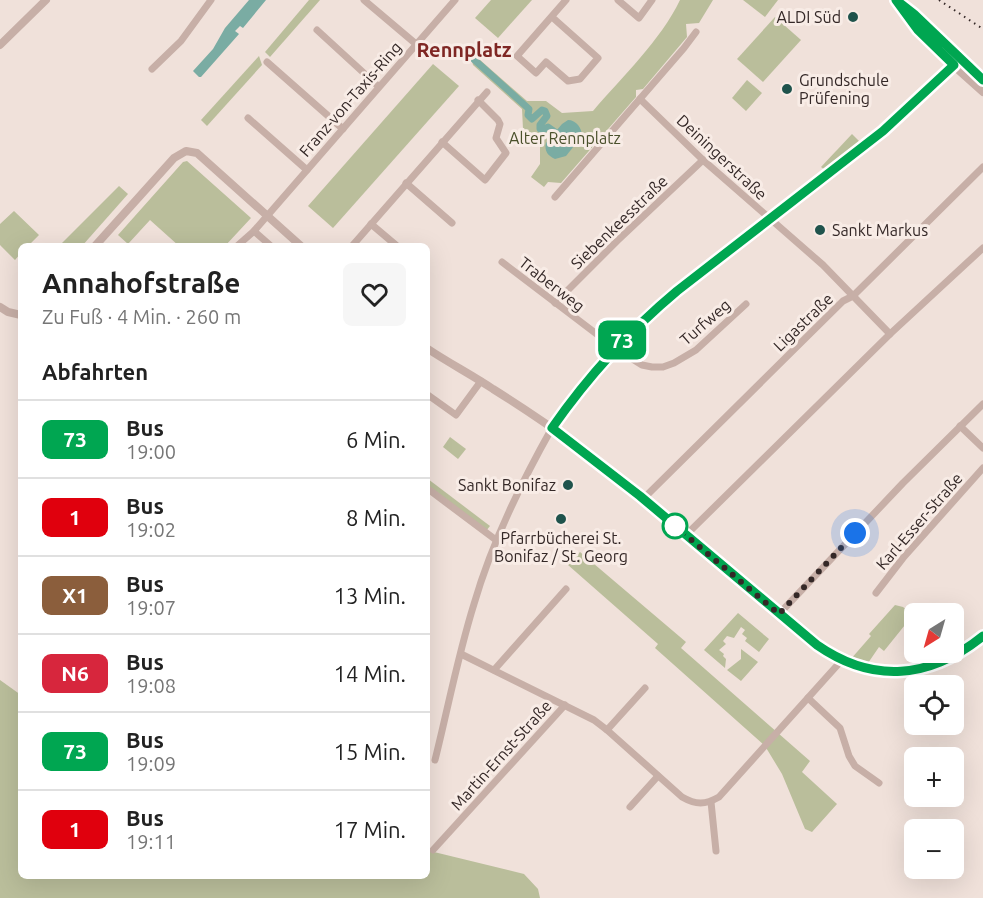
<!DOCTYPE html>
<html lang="de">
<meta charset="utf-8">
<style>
:root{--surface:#fff;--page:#f6f6f6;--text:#222;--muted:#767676;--line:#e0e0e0}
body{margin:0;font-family:Ubuntu,sans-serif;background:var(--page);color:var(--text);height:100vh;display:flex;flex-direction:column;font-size:22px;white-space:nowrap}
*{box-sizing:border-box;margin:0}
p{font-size:20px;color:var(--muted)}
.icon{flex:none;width:33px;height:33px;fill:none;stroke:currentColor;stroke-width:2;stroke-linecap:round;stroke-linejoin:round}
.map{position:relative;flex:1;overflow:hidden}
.panel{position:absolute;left:18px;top:243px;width:412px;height:636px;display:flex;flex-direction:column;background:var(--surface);border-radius:9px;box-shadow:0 6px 24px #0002}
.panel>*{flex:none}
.badge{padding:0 12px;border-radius:9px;font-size:21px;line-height:39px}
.needle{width:39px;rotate:217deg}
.fabs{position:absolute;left:904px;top:603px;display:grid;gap:12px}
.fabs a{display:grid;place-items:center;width:60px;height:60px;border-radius:9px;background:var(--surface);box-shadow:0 6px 24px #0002;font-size:30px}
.you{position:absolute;width:30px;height:30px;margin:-15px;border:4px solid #fff;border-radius:50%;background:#1a73e8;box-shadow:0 0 0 9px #1a73e833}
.map>.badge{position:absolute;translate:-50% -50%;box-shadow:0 0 0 3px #fff}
h2{padding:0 24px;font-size:22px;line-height:54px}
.round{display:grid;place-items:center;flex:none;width:63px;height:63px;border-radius:9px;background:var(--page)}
.headline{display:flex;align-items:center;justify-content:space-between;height:102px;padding:0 24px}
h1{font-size:28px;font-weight:700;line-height:45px}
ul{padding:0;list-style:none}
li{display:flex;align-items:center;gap:18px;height:78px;padding:0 24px;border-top:2px solid var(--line)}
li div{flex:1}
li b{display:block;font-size:22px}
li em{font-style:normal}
li .badge{min-width:66px;font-weight:700;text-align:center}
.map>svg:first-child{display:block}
.green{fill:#babe9b}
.water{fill:#7aaca3}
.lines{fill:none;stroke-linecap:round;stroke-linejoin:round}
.canal{stroke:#7aaca3;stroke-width:7}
.minor{stroke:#c7afa7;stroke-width:7}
.tertiary{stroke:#c7afa7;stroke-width:8}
.rail{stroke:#342827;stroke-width:2;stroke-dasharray:1.5 4.5;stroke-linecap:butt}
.line-casing{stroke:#fff;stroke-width:14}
.line{stroke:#00a651;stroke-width:9}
.walk{stroke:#342827;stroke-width:6;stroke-dasharray:0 10.8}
.poi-dot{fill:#1f534c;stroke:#f8ece6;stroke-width:2}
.stop-dot{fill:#fff;stroke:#00a651;stroke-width:3}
.labels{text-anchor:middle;stroke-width:6;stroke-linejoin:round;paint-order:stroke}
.poi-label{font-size:16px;fill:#342827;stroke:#f8ece6;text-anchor:end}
.street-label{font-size:16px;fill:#342827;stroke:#f8ece6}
.park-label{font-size:16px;fill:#4b512c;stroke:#f8ece6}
.quarter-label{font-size:20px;font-weight:bold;fill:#7f2724;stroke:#f8ece6}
</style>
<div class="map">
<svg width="983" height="898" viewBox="0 0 983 898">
<rect width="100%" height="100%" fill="#f0e1da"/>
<!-- green -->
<g class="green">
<path d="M309,0h11l-50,57 -5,-5z"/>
<path d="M491,0h41l-34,38 -23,-20z"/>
<path d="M680,0h33l-14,23 -13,1 1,13 -44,52 -7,1v7l-75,86 -13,-1 -4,5 -13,-10 9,-13v-21l-17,-14 -1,-20 -49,-44 -1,-4 3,-3 4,1 48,42h19l16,12 31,-2c29,-34 68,-71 87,-111z"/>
<path d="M743,0h35l-13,17z"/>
<path d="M775,17l26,23 -38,42 -26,-23z"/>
<path d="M259,56l3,9 -55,61 -6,-6z"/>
<path d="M433,64l26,22 -126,142 -25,-22z"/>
<path d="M747,80l15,13 -16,18 -14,-13z"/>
<path d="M852,134l8,8 -35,28 -4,-3z"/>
<path d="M187,161l64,57 -26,28h-46l-29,-26 -22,24 -10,-9 65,-73z"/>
<path d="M119,186l9,8 -46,52h-23z"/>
<path d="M14,211l25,24 -11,11h-7v7l-6,7 -15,-15v-21z"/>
<path d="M450,437l16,12 -8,10 -15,-12z"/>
<path d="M428,479l62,47 -4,5 -58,-43z"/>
<path d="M580,552l106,90 -5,6 129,113 -8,11 35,32 -25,28 -7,-3 -23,-55 -17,-28 -110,-98 3,-4 -90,-79z"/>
<path d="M895,605l8,2 10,8 -29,36 -5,-4 -13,19 -16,-6 21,-24 -2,-2z"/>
<path d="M738,613l31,26 -10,13 -14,-11 2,-3 -5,-4 3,-4 -4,-3 -7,11 -7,-2 -4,5 3,3 -7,6 5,4 -1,2 3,3 -1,9 -21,-18z"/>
<path d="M741,649l17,13 -17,19 -14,-11 14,-11z"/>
<path d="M0,680l21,15v181h407v-28l6,4 90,22 14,15 2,9h-540z"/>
</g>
<!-- water -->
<g class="water">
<path d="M249,0h17l-23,28 -3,-2 -5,5 4,3 -38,43h-2l-6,-6 20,-22 12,-21z"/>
<path d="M568,120c8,0 14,8 14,16l-16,20 -11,3c-7,-3 -11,-8 -9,-16l16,-19z"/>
</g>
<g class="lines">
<!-- canal -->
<path class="canal" d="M469,55l60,54 -1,6 4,4 10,-9 3,1 2,5 -7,9v4l3,1 5,-3 7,5"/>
<!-- minor -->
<g class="minor">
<path d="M364,0l52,44"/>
<path d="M618,0l21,18 13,-18"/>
<path d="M552,17l46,41 -18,21 -12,2 -22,-19 -10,11 -19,-17 49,-56"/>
<path d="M317,30l61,56"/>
<path d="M267,62l76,67"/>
<path d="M152,69l29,-28 30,-41"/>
<path d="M640,99l63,61 120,105 67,69"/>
<path d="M248,118l59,52"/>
<path d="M442,142l43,38 21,-27 -10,-15 4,-14 -2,-4 -20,-20"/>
<path d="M406,183l46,40"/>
<path d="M555,197l129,-149 12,-16"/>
<path d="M371,224l26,22"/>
<path d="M237,246l17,-15"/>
<path d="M271,246l-17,-15 201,-231"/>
<path d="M352,246l135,-154"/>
<path d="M502,262l113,86 27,17 10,2h11l11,-4 22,-13 50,-46"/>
<path d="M555,303l62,-62 86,-81"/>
<path d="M428,395l28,20 25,-34"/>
<path d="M960,426l23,22"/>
<path d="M428,489l68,51"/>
<path d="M643,499l200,-198 10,-5 130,-129"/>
<path d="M686,535l204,-201 93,-86"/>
<path d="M876,593l27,-35 80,-90"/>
<path d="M779,614l124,-131 80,-79"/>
<path d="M461,654l133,66 13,10 75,67c14,8 23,8 37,0l123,-137"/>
<path d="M494,670l72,-81"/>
<path d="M808,698l32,30 9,28 6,10 24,17"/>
<path d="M607,730l38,-42"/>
<path d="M435,760c13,-52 23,-105 39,-156 18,-62 47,-121 78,-176"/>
<path d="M711,802l5,49"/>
<path d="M630,807l28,-31"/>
<path d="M433,850l132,-145"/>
</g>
<!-- tertiary -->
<g class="tertiary">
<path d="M896,0l40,50 47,42"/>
<path d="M905,8l78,72"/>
<path d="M0,45l46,-45"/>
<path d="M95,246l79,-88 12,-7 11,2 104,93"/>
<path d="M0,307l8,5 13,3"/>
<path d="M428,349c21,14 44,26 65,40 51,32 101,67 147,107 41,35 83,70 124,105 28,24 58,55 92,66 46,14 92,-2 127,-31"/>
<path d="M552,428l41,-55 22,-25 17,-18 45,-39 220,-171 63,-62"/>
</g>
<!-- rail -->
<path class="rail" d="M939,0l44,29"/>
</g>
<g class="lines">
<defs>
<path id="line" d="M983,80l-69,-66 -18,-14 22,30 36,35 -71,66 -206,160c-49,41 -88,84 -125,137l88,68 177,149c56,39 113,34 166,-9"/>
</defs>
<!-- line casing -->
<use href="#line" class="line-casing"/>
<!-- line -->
<use href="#line" class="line"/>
<!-- walk -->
<path class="walk" d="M675,526l104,88 76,-81"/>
</g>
<!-- markers -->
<g class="poi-dot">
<circle cx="853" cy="17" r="6"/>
<circle cx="787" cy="89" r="6"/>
<circle cx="820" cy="230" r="6"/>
<circle cx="568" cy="485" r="6"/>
<circle cx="561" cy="519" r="6"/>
</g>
<circle class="stop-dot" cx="675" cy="526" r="12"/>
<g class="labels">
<!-- poi labels -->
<g class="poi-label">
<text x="841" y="23">ALDI Süd</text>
<text x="799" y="86" text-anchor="start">Grundschule<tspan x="799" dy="18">Prüfening</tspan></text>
<text x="832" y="236" text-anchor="start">Sankt Markus</text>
<text x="556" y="491">Sankt Bonifaz</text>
<text x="561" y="544" text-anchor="middle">Pfarrbücherei St.<tspan x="561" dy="18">Bonifaz / St. Georg</tspan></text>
</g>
<!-- street labels -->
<g class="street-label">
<text transform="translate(350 99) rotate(-49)" y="6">Franz-von-Taxis-Ring</text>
<text transform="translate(722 157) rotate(43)" y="6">Deiningerstraße</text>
<text transform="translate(619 222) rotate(-44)" y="6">Siebenkeesstraße</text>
<text transform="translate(552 284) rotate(38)" y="6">Traberweg</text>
<text transform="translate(705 322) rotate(-41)" y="6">Turfweg</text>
<text transform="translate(803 322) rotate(-44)" y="6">Ligastraße</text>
<text transform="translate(919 521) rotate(-49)" y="6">Karl-Esser-Straße</text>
<text transform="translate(501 755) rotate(-48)" y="6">Martin-Ernst-Straße</text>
</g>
<!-- park labels -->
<g class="park-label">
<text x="565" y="144">Alter Rennplatz</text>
</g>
<!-- quarter labels -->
<g class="quarter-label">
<text x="464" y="57">Rennplatz</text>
</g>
</g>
</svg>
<div class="fabs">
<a><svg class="needle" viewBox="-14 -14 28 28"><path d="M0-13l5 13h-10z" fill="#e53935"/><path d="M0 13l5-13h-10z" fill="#767676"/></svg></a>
<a><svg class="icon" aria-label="locate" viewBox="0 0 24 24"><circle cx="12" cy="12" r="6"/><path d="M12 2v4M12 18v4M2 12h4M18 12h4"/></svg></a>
<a>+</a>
<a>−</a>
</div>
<div class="you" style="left:855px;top:533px"></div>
<b class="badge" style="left:622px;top:340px;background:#00a651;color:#fff">73</b>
<section class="panel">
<div class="headline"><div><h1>Annahofstraße</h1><p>Zu Fuß · 4 Min. · 260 m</p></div><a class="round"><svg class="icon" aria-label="heart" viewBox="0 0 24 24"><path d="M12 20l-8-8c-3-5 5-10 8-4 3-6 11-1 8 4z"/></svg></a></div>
<h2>Abfahrten</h2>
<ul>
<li><span class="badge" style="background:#00a651;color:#fff">73</span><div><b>Bus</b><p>19:00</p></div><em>6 Min.</em></li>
<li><span class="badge" style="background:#e0000d;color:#fff">1</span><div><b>Bus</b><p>19:02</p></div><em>8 Min.</em></li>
<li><span class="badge" style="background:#8b5e3c;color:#fff">X1</span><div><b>Bus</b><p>19:07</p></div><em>13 Min.</em></li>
<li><span class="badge" style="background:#d7263d;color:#fff">N6</span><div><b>Bus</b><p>19:08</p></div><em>14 Min.</em></li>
<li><span class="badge" style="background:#00a651;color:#fff">73</span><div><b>Bus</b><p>19:09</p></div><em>15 Min.</em></li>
<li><span class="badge" style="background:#e0000d;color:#fff">1</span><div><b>Bus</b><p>19:11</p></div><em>17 Min.</em></li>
</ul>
</section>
</div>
